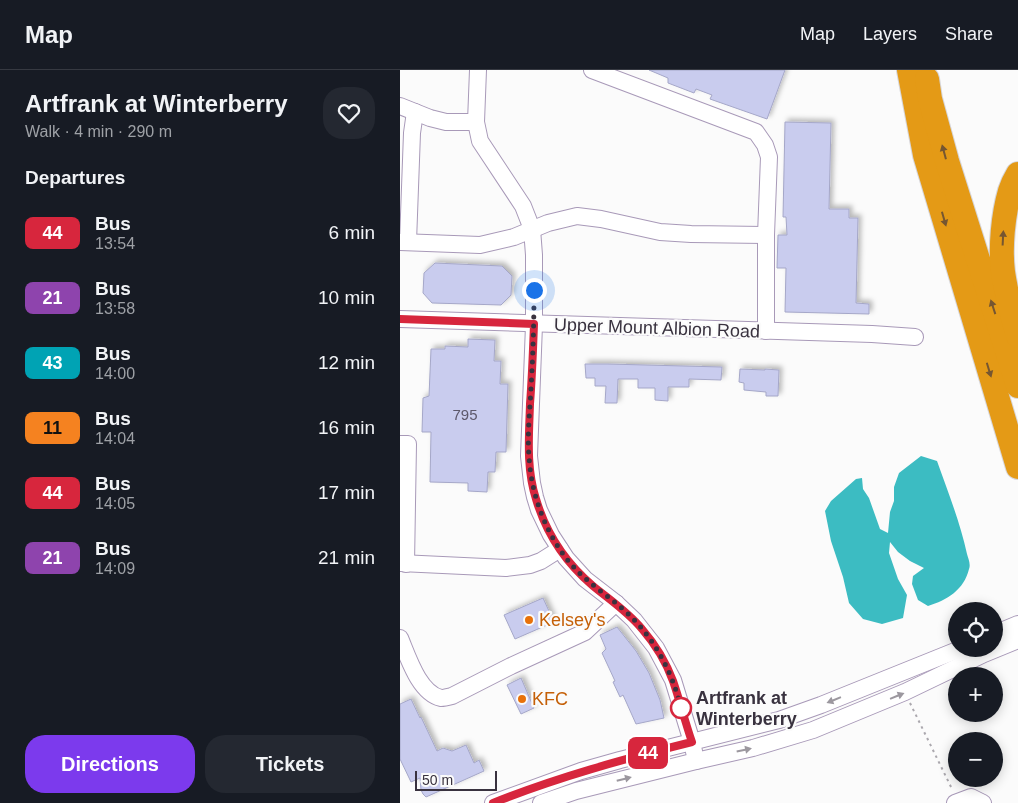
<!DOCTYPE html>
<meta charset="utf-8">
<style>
:root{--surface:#171b24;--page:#242831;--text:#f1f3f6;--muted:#9ea1a6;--line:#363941;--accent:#7c3aed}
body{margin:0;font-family:Helvetica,sans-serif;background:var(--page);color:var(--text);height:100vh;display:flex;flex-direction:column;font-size:19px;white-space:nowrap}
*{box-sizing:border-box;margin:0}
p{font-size:16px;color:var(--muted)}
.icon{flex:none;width:28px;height:28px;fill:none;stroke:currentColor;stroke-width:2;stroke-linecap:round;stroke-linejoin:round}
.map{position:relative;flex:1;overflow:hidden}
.sheet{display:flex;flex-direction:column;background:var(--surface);width:400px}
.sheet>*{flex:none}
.badge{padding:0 10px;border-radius:8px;font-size:18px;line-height:32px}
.fabs{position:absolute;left:548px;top:532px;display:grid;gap:10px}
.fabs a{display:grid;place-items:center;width:55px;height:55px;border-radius:50%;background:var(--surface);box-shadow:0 2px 12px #0003;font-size:25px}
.scale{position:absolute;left:15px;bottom:12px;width:82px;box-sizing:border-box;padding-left:5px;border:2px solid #39323f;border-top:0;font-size:14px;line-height:18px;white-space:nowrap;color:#39323f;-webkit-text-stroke:4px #fbfbfb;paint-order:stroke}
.you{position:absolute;width:25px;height:25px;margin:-12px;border:4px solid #fff;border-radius:50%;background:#1a73e8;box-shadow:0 0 0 8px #1a73e833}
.map>.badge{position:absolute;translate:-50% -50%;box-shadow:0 0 0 2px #fff}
h2{padding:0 25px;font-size:19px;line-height:45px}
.round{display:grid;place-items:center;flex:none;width:52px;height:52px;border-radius:20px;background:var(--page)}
.summary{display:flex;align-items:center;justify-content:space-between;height:85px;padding:0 25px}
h1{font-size:24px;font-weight:600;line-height:38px}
.action{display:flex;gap:10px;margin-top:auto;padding:10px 25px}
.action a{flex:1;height:58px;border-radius:20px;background:var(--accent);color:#fff;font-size:20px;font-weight:600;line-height:58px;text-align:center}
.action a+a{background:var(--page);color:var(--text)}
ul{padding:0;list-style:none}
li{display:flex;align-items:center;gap:15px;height:65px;padding:0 25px}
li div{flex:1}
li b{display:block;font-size:19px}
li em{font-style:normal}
li .badge{min-width:55px;font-weight:700;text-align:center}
header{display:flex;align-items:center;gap:30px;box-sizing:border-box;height:70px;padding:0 25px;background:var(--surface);border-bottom:1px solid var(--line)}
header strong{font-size:24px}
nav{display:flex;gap:28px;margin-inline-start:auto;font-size:18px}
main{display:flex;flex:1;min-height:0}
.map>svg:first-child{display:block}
.water{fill:#3cbcc2}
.building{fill:#c9ccee;stroke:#a5a7c8;filter:url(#shadow)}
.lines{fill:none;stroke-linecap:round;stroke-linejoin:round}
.minor-casing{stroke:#a899b8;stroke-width:18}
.highway-casing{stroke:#d7d6d9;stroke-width:26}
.path{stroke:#aba8ae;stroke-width:2;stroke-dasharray:2.5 4;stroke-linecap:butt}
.minor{stroke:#fff;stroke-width:16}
.highway{stroke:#e49a16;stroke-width:24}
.oneway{fill:#755631}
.oneway2{fill:#9c989f}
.line-casing{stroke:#fff;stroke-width:11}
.line{stroke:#d7263d;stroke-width:8}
.walk{stroke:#39323f;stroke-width:5;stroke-dasharray:0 9}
.food-dot{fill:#e8710a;stroke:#fbfbfb;stroke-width:2}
.stop-dot{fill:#fff;stroke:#d7263d;stroke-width:2.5}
.labels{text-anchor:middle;stroke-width:4.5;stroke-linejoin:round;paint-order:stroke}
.number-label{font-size:15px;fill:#5d586b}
.street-label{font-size:18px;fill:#39323f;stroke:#fbfbfb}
.food-label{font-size:18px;fill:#c56008;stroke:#fbfbfb;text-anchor:start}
.stop-label{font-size:18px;font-weight:bold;fill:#39323f;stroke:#fbfbfb;text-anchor:start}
</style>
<header>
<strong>Map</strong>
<nav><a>Map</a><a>Layers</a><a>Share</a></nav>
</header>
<main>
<section class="sheet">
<div class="summary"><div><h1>Artfrank at Winterberry</h1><p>Walk · 4 min · 290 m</p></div><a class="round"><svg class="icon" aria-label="heart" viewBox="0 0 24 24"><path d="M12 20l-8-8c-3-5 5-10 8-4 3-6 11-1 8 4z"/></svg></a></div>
<h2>Departures</h2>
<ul>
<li><span class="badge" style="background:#d7263d;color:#fff">44</span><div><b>Bus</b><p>13:54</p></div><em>6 min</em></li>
<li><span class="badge" style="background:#8e44ad;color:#fff">21</span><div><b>Bus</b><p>13:58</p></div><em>10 min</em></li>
<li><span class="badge" style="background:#00a3b4;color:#fff">43</span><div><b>Bus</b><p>14:00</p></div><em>12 min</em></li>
<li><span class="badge" style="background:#f58220;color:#111">11</span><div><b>Bus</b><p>14:04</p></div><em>16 min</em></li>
<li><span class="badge" style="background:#d7263d;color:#fff">44</span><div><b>Bus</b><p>14:05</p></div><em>17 min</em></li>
<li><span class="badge" style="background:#8e44ad;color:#fff">21</span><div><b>Bus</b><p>14:09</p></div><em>21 min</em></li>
</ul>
<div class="action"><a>Directions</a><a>Tickets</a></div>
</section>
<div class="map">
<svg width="618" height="733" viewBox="0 0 618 733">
<defs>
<filter id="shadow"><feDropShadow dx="3" dy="-3" stdDeviation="2.5" flood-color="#0004"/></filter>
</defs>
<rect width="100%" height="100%" fill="#fbfbfb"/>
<!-- water -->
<path class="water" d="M521,386l16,5c11,31 23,61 30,93 1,4 4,10 2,15 -5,21 -22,31 -41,37l-10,-6 -6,-16 1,-8 11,-8 -14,-7 -12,-9 -8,-10 -1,11 9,26 9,16 -4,23 -21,6 -19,-5 -14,-16 -6,-26 -12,-36 -6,-30 6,-10 25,-22 6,-1 1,11 6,9 11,31 8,4 2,-21 4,-11v-14l5,-14z"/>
<!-- building -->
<g class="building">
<path d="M249,0h136l-18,49 -57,-20 2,-4 -16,-6 -2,4 -26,-10v-5z"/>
<path d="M385,52l46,1 -2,86h20v9h9l-2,85 13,1v10l-84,-2 1,-44h-9l1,-33h9l-1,-18h-3z"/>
<path d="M35,193l67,3 10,10 -1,19 -10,10 -69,-2 -9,-10 1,-20z"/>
<path d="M68,269l27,1 -1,21h7l-1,23h8l-2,68h-10l-1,20h-7l-1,20 -19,-1v-8l-38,-1 1,-50h-9l1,-34 6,-2 2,-47h14v-3l23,1z"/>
<path d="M185,294h23l114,3 -1,13 -32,-1v8h-21v14l-13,-1v-12h-17v-9h-20l-1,24h-12l1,-17h-11v-8h-9z"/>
<path d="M340,299l25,1v-1l14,1 -1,26h-12v-4l-22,-2v-7l-5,-1z"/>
<path d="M143,528l11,24 -39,17 -11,-24z"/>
<path d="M217,557l19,24 13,22 11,27 4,18 -28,6 -13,-29 -3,2 -7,-15 2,-1 -13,-28 4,-4 -6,-14z"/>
<path d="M121,608l13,30 -13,6 -14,-29z"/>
<path d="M11,629l9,19 1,-1 16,34 6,-3 9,3 14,-6 8,18 5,-3 5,11 -58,26 -3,-3 -2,-4 -1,-12 -9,4 -11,-23v-55z"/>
</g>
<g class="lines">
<defs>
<g id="minor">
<path d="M78,0l-2,52 4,19 43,65 9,23 2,26v70l-5,131 3,27 3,14 4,13 12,25 15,23 19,21 31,24 18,17 22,28 17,32 19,62 4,19"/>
<path d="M192,0l164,62 9,13 4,12 -3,78v96"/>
<path d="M0,36l30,12 16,4h30"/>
<path d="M0,172l80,3 34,-8 34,-14 29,-7 24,3 59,13 31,2 75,1"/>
<path d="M8,172l4,-109 3,-21"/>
<path d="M0,249l472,15 43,3"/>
<path d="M0,374h8l-2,120"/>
<path d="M0,493l106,5 24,-3 11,-4 19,-12"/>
<path d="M594,564l24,-10"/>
<path d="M0,568c8,19 19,55 41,60 3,0 7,-1 11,-2l59,-30 74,-34 31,-29"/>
<path d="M93,733l88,-32 39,-11 159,-40 42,-15 139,-56"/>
<path d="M141,733l35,-12 120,-30 57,-13 60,-18 92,-38 79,-38 34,-14"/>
<path d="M555,733l16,-6 12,6"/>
</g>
<g id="highway">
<path d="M509,0l16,85 93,312"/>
<path d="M527,9l3,20 17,62 71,225"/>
<path d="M618,266c-6,-21 -12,-43 -15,-64 -3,-24 0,-57 7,-81 2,-6 5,-12 8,-17"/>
</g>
</defs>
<!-- minor casing -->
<use href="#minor" class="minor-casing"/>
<!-- highway casing -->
<use href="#highway" class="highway-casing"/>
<!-- path -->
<path class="path" d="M510,633l42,86"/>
<!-- minor -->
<use href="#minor" class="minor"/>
<!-- highway -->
<use href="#highway" class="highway"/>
</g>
<!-- one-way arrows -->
<defs><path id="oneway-solid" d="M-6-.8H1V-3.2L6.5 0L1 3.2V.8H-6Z" transform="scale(1.25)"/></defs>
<g class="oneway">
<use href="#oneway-solid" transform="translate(544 82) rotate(-105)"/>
<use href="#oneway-solid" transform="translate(544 149) rotate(74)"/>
<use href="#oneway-solid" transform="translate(603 168) rotate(-87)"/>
<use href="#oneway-solid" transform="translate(593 237) rotate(-108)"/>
<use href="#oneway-solid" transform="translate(589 300) rotate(73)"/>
</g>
<g class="oneway2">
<use href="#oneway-solid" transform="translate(497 626) rotate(-22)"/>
<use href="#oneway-solid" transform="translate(434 630) rotate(158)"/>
<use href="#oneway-solid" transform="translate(344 680) rotate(-12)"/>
<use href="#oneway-solid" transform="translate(224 709) rotate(-14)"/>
</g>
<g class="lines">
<defs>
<path id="line" d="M0,249l134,5c-1,27 -2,54 -4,80 -1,32 -4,64 6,95 10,34 30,64 57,87 17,14 35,26 49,43 13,15 24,33 31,52 7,20 12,41 19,61 -68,17 -134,35 -199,61"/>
</defs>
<!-- line casing -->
<use href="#line" class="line-casing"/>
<!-- line -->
<use href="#line" class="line"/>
<!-- walk -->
<path class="walk" d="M134,220c0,33 -1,65 -3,98 -1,23 -4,46 -2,68 2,37 15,73 37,102 17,22 39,35 59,53 29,26 47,60 56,97"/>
</g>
<!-- markers -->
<g class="food-dot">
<circle cx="129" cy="550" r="5"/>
<circle cx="122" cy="629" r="5"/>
</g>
<circle class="stop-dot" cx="281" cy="638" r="10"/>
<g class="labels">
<!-- number labels -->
<g class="number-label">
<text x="65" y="350">795</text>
</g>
<!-- street labels -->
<g class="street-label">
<text transform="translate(257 258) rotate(2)" y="6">Upper Mount Albion Road</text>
</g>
<!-- food labels -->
<g class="food-label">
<text x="139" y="556">Kelsey's</text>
<text x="132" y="635">KFC</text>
</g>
<!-- stop labels -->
<g class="stop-label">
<text x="296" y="634">Artfrank at<tspan x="296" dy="21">Winterberry</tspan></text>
</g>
</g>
</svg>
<div class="fabs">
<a><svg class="icon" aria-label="locate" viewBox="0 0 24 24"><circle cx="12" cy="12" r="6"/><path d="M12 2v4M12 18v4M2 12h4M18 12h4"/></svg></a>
<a>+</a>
<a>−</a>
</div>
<div class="scale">50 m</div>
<div class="you" style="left:134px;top:220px"></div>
<b class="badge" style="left:248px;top:683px;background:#d7263d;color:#fff">44</b>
</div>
</main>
